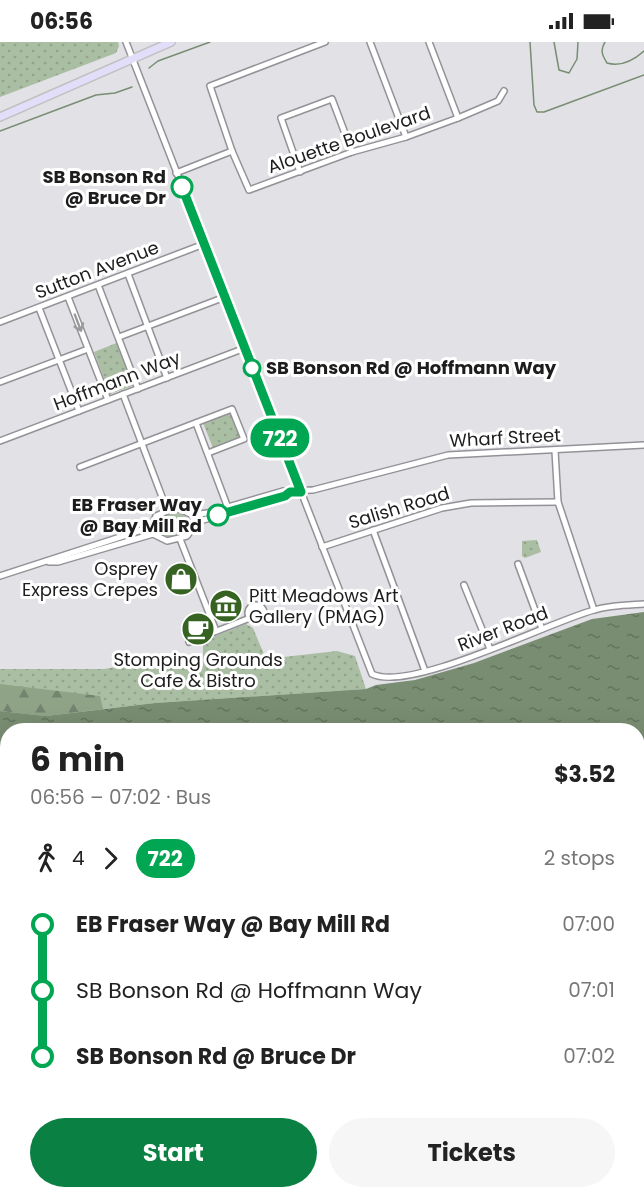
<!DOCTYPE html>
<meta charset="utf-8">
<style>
:root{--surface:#fff;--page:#f6f6f6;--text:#222;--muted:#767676;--accent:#0b8043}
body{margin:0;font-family:Poppins,sans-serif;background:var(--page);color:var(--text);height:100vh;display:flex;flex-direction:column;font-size:22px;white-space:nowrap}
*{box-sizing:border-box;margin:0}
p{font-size:20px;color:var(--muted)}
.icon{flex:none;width:33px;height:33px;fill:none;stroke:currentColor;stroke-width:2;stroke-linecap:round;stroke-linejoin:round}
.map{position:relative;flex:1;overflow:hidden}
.drawer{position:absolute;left:0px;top:681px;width:645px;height:476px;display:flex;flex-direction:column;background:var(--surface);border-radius:24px 24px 0 0;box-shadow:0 6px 24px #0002}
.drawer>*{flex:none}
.badge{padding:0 12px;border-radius:20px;font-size:21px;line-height:39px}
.map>.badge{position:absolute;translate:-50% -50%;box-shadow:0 0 0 3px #fff}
.legs{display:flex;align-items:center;gap:9px;height:66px;padding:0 30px;font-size:20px}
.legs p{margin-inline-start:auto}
.overview{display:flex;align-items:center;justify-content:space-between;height:102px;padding:0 30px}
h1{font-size:33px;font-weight:700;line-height:45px}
.primary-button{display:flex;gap:12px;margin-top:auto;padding:12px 30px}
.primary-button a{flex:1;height:69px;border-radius:36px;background:var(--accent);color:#fff;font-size:24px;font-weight:700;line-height:69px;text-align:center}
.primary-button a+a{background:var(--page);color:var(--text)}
ul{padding:0 30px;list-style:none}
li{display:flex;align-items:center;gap:21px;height:66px;font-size:22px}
li i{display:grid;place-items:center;width:9px;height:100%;margin:0 8px;background:currentColor}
li i::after{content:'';width:15px;height:15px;margin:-8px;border:4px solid;border-radius:50%;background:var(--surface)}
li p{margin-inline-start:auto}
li:first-child i{background:linear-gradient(#0000 50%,currentColor 0)}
li:last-child i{background:linear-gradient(currentColor 50%,#0000 0)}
.status{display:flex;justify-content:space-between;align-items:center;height:42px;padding:0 30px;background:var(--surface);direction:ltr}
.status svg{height:16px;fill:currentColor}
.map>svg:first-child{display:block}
.grass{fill:url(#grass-dots)}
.forest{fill:url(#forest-firs)}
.water{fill:url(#water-ripples)}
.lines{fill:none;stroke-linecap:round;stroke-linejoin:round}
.stream{stroke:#798d72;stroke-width:1.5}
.minor-casing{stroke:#939297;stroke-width:8}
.major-casing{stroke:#c0c0c0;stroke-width:10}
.minor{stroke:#fff;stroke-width:5}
.major{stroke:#e2defa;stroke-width:7}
.oneway{stroke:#99999a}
.line-1-casing{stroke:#fff;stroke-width:14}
.line-1{stroke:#00a651;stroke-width:9}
.stop-1-dot{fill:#fff;stroke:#00a651;stroke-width:3}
.labels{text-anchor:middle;stroke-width:6;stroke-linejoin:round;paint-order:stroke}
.street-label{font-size:18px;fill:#1d1d1e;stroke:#fff}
.stop-label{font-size:18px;font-weight:bold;fill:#1d1d1e;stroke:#fff;text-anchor:end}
.poi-label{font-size:18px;fill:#1d1d1e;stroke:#fff;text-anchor:end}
</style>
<div class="status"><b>06:56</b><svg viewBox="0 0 49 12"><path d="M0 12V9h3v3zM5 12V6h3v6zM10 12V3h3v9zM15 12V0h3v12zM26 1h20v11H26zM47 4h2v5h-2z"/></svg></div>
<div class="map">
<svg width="644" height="1156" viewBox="0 0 644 1156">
<defs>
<pattern id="grass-dots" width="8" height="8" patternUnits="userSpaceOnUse" patternTransform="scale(1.5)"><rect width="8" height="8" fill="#aabea3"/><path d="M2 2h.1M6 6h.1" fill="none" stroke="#92a38c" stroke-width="1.8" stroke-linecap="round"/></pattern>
<pattern id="forest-firs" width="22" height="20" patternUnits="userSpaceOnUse" patternTransform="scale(1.5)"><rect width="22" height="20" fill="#8fa387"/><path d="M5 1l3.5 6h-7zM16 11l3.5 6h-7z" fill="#74846e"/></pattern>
<pattern id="water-ripples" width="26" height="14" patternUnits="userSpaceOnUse" patternTransform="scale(1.5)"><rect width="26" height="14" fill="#798d72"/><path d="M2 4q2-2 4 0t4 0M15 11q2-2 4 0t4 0" fill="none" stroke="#63735d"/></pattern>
</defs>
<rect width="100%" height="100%" fill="#e1e1e6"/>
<!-- grass -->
<g class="grass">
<path d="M0,0h118l1,4 -3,7 -116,44z"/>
<path d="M119,300l16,43 -25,9 -16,-42z"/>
<path d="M231,370l10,25 -28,11 -10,-25z"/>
<path d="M178,469l11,8v13l-19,6 -9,-2 -5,-12 1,-4z"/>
<path d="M537,498l4,12 -16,6 -3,-2v-15z"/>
<path d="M246,582l7,4 13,31 71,-8 18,5 11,33 -211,14 -109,13 -46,-5v-42h104l35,-6 44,4 20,-1v-25z"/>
<path d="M638,1113l6,3v40h-54l21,-7h27z"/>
</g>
<!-- forest -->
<g class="forest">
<path d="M0,642l100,12 3,13 -57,7 -46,-5z"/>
<path d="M644,1071v34l-6,-3v-30z"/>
</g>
<!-- water -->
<path class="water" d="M644,570v496l-6,1v-379h-630v330h-8v-349l46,5 109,-13 211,-14 10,-4 39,-5 59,-17 118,-44z"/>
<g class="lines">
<!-- stream -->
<g class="stream">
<path d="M530,0l4,63 3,7h7l100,-37"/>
<path d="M554,0l5,28 10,3 8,-14 1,-17"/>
<path d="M605,0c-5,8 -3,13 2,21 14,4 27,-3 37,-12"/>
<path d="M149,26l9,-7 52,-19"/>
<path d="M0,89l96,-36 19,-2 17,-6"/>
</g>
<defs>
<g id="minor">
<path d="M126,0l246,632c38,19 177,-52 222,-64 16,-5 34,-5 50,-6"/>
<path d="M325,0l-115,44 22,65 17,39 103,-38 54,-15 52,-19 40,-17 6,-10"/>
<path d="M370,0l36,95"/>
<path d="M429,0l29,76"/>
<path d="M300,130l-19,-54 51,-19 20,53"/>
<path d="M176,131l56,-22"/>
<path d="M128,232l39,104"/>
<path d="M98,243l40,104"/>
<path d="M68,255l40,103"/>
<path d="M39,266l40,103"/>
<path d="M0,280l204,-78"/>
<path d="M119,295l106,-40"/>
<path d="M0,340l88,-33"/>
<path d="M123,352l44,116"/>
<path d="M196,381l32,85"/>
<path d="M0,399l245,-93"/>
<path d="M555,409l3,51 36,108"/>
<path d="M80,425l152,-58 12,30 -36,14"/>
<path d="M172,467h8l12,6 3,10 -8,11 -20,5 -14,-7 -2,-7 5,-11z"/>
<path d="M192,473l15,-2 76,-22 30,-1 135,-35 196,-10"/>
<path d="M195,483l5,-4 85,-25 5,-4"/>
<path d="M373,488l52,141"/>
<path d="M180,497l36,92"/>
<path d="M322,505l120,-39 29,-5 87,-1"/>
<path d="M49,520h9l95,-28"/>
<path d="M518,522l24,65"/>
<path d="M0,534l151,-49"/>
<path d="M464,543l26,64"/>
<circle cx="256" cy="571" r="8"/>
<path d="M189,600l61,-24"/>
<path d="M0,1042l8,-1"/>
<path d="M638,1110l6,3"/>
<path d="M0,1139l6,17"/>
</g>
<path id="major" d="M0,75l171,-75"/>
</defs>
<!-- minor casing -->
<use href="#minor" class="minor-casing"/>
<!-- major casing -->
<use href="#major" class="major-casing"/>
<!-- minor -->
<use href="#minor" class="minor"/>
<!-- major -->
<use href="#major" class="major"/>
</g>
<!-- one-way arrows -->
<defs><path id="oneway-shaft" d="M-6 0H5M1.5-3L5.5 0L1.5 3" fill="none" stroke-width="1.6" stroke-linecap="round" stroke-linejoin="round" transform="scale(1.5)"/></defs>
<use class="oneway" href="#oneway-shaft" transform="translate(78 281) rotate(69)"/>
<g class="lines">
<defs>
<path id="line-1" d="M182,145l119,305h-11l-5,4 -67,19"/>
</defs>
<!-- line-1 casing -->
<use href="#line-1" class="line-1-casing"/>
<!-- line-1 -->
<use href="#line-1" class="line-1"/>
</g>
<!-- icons -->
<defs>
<symbol id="shop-disc" viewBox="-11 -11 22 22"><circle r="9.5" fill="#366322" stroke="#fff"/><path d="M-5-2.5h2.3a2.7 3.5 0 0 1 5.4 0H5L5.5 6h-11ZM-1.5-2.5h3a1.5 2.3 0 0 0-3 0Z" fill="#fff"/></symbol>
<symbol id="museum-disc" viewBox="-11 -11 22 22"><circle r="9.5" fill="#366322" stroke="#fff"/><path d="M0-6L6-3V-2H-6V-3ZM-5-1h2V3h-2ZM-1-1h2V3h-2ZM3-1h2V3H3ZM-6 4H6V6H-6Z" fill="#fff"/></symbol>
<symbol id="cafe-disc" viewBox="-11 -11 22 22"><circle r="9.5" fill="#366322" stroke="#fff"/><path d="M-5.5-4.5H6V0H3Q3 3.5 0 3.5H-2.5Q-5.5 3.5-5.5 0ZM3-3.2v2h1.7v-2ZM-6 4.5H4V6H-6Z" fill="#fff"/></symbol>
</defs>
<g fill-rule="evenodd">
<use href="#shop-disc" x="162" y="518" width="38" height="38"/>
<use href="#museum-disc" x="207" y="545" width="38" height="38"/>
<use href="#cafe-disc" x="179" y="568" width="38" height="38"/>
</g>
<!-- markers -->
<g class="stop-1-dot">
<circle cx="182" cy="145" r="10"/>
<circle cx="252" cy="326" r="8"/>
<circle cx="218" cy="473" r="10"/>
</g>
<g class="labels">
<!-- street labels -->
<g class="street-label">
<text transform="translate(349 98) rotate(-19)" y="6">Alouette Boulevard</text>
<text transform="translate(97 228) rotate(-21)" y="6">Sutton Avenue</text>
<text transform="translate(117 339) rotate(-21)" y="6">Hoffmann Way</text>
<text transform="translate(505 396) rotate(-3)" y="6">Wharf Street</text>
<text transform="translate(399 466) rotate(-17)" y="6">Salish Road</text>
<text transform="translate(503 587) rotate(-21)" y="6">River Road</text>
</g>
<!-- stop labels -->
<g class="stop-label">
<text x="166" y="141">SB Bonson Rd<tspan x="166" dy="21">@ Bruce Dr</tspan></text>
<text x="266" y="332" text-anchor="start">SB Bonson Rd @ Hoffmann Way</text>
<text x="202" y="469">EB Fraser Way<tspan x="202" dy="21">@ Bay Mill Rd</tspan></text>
</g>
<!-- poi labels -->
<g class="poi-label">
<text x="158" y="533">Osprey<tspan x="158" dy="21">Express Crepes</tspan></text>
<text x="249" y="560" text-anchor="start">Pitt Meadows Art<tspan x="249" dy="21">Gallery (PMAG)</tspan></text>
<text x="198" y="624" text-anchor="middle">Stomping Grounds<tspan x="198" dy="21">Cafe &amp; Bistro</tspan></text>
</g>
</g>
</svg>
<b class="badge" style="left:280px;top:396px;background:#00a651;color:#fff">722</b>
<section class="drawer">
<div class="overview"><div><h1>6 min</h1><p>06:56 – 07:02 · Bus</p></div><b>$3.52</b></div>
<div class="legs"><svg class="icon" aria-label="walk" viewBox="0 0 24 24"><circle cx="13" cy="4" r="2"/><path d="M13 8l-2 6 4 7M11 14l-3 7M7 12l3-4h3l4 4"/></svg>4<svg class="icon" aria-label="forward" viewBox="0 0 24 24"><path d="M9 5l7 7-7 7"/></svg><b class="badge" style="background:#00a651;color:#fff">722</b><p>2 stops</p></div>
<ul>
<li><i style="color:#00a651"></i><b>EB Fraser Way @ Bay Mill Rd</b><p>07:00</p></li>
<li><i style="color:#00a651"></i><span>SB Bonson Rd @ Hoffmann Way</span><p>07:01</p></li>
<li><i style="color:#00a651"></i><b>SB Bonson Rd @ Bruce Dr</b><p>07:02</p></li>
</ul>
<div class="primary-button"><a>Start</a><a>Tickets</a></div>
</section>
</div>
